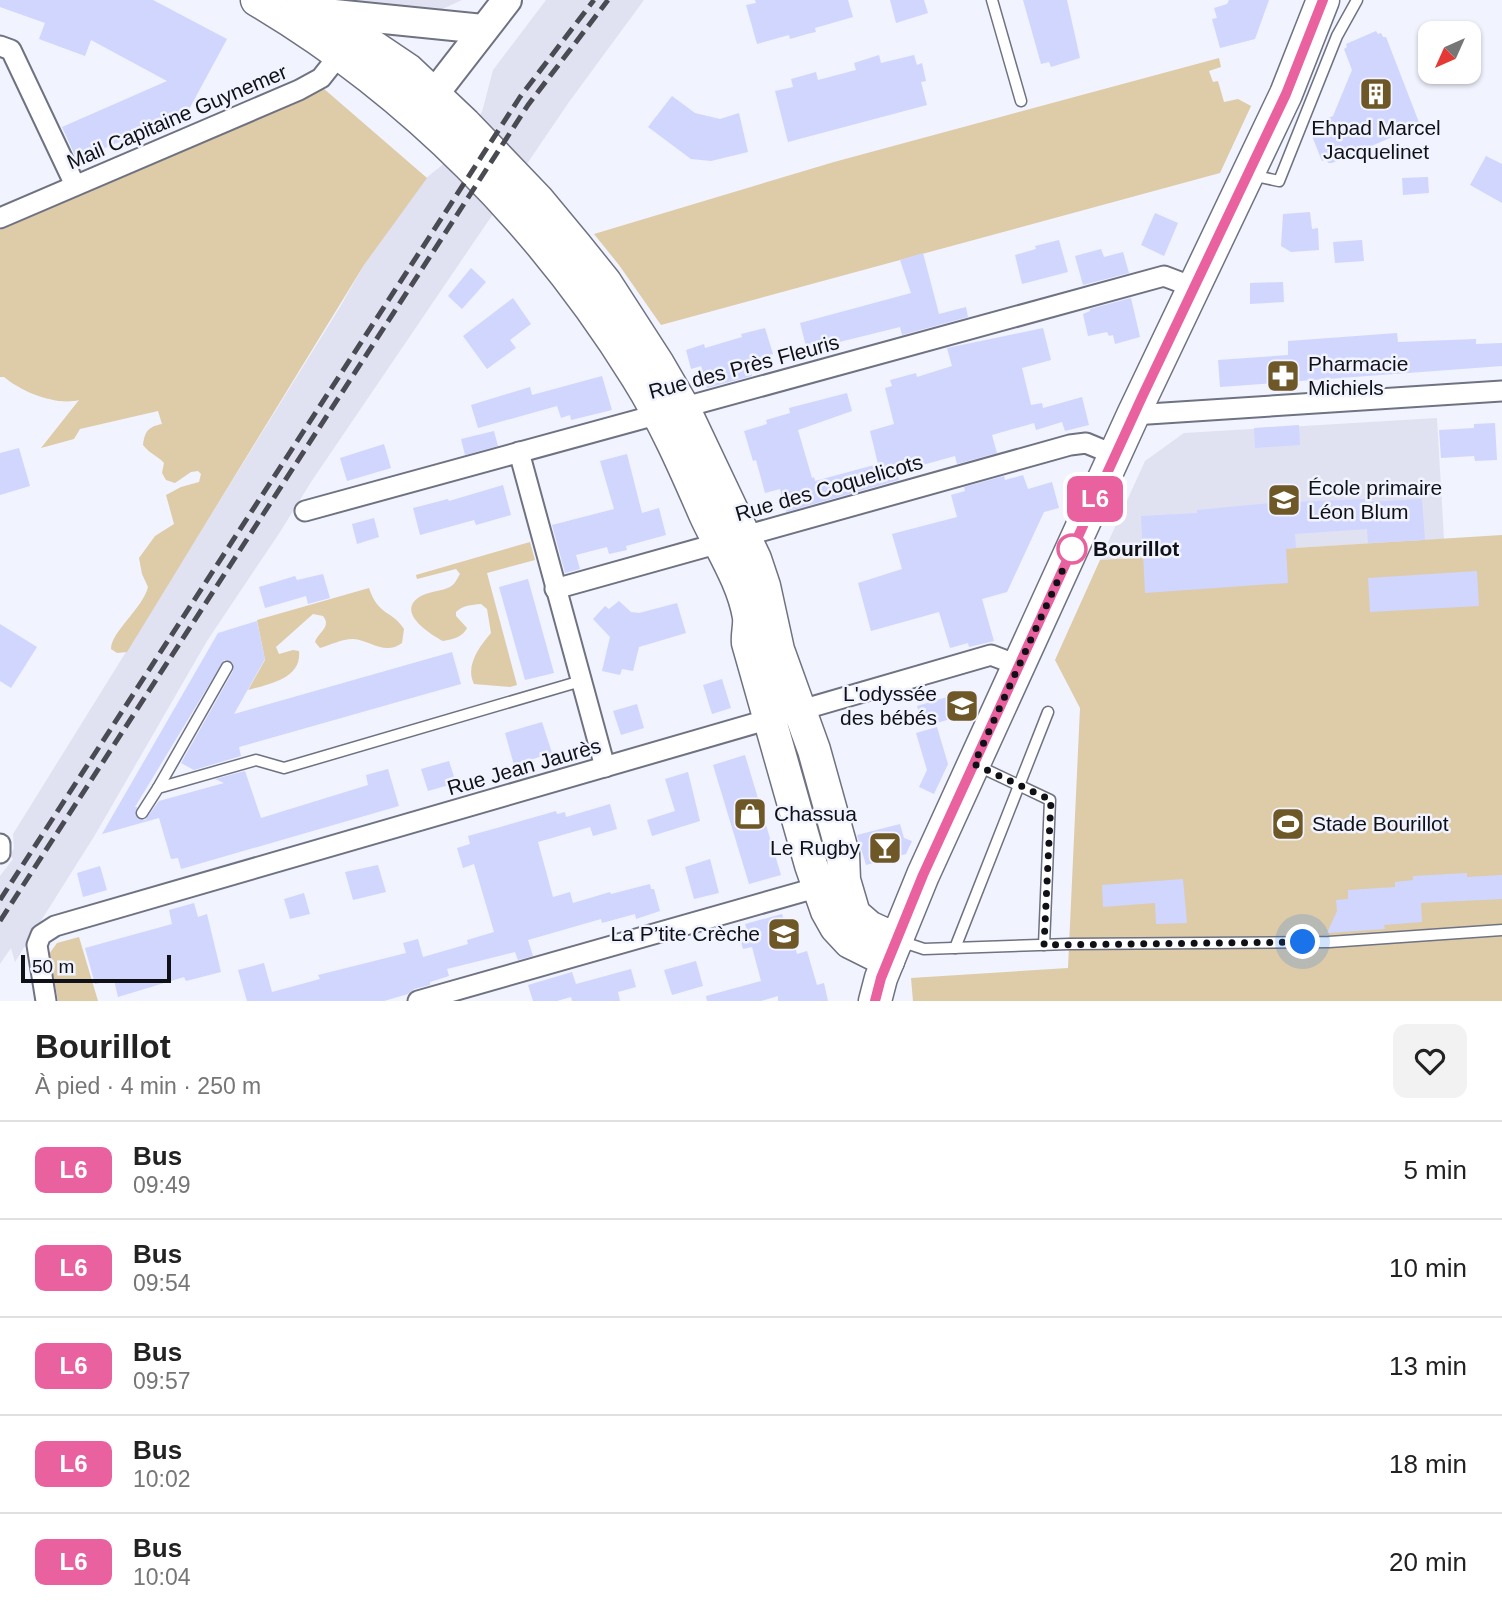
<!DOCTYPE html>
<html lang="fr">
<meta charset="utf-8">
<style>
:root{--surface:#fff;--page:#f2f2f2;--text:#222;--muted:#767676;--line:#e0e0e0}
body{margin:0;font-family:Helvetica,sans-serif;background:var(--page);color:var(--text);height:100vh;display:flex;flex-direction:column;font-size:26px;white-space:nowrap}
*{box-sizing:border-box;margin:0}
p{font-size:23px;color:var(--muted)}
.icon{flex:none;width:38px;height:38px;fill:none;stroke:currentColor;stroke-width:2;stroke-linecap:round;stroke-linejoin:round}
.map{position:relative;height:1001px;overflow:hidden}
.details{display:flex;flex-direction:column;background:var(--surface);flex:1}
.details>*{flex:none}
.badge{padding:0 14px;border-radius:10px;font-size:24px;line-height:46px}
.needle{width:46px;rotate:225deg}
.controls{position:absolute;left:1418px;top:21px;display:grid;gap:14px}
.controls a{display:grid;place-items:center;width:63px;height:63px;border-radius:14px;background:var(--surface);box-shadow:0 2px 5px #0004;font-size:35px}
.scale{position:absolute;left:21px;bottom:18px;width:150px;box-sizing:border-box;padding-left:7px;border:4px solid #101117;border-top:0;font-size:19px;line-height:24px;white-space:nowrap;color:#101117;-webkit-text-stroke:5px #f1f3fe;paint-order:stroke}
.you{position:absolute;width:35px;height:35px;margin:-18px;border:5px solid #fff;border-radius:50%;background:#1a73e8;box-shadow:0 0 0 10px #1a73e833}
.map>.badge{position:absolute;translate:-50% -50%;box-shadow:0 0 0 4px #fff}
.round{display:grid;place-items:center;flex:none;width:74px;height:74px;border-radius:14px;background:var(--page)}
.summary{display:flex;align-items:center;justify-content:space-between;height:119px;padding:0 35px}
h1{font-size:33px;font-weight:800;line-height:52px}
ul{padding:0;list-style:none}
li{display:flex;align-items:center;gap:21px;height:98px;padding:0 35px;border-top:2px solid var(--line)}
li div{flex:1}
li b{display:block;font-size:26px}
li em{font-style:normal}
li .badge{min-width:77px;font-weight:700;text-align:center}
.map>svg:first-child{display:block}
.built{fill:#e0e2f2}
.green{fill:#decba8}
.building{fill:#d0d6fe}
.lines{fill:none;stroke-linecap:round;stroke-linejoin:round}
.service-casing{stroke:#6f7282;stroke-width:13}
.minor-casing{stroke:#6f7282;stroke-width:23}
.secondary-casing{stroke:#6f7282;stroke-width:32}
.primary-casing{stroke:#6f7282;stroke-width:35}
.service{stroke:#fff;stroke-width:10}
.minor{stroke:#fff;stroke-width:19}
.secondary{stroke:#fff;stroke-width:28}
.primary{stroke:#fff;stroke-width:32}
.rail{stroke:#4a4b52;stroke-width:5;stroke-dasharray:14 7;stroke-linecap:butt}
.line-casing{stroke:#fff;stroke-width:16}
.line{stroke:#ea619f;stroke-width:10}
.walk{stroke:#101117;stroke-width:7;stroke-dasharray:0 12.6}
.stop-dot{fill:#fff;stroke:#ea619f;stroke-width:3.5}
.labels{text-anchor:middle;stroke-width:5;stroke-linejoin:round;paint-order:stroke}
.street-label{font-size:21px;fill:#101117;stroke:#f1f3fe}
.poi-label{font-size:21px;fill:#101117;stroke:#f1f3fe;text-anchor:start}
.stop-label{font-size:21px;font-weight:bold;fill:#101117;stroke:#f1f3fe;text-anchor:start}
</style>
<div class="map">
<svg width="1502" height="1001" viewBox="0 0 1502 1001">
<rect width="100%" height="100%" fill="#f1f3fe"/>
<!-- built -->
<g class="built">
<path d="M338,0h124l-26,12 -92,-9z"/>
<path d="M546,0h98l-75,102 -258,380 -31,50 -73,109 -112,194 -80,127 -4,-14 -11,16v-88l13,-17 -3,-3 4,-8 -1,-14 327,-527 24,-42 62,-87 15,-12 41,-54 11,-42z"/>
<path d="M1437,418l7,121 -344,21 45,-99 39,-28z"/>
</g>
<!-- green -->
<g class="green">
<path d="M1219,58l2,9 -12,4 4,11 5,-1 6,21 14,-3 13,7 -31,67 -559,152 -42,-60 -25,-31 240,-72z"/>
<path d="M323,88l104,90 -63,87 -237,387 -10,1 -6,-4c0,-17 32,-41 37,-62l-6,-13 -3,-16 16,-22 19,-12 -8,-29 15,-8 18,-5 2,-8 -3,-3 -7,1 -16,11 -9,-3 -4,-7 2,-10c-7,-8 -13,-8 -21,-18 2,-14 5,-18 19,-21l-4,-13 -78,18 -6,10 -33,9 38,-48c-23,6 -57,-8 -75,-23h-4v-147z"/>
<path d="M1502,535v466h-589l-2,-23 157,-10 12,-260 -25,-48 45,-100z"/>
<path d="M530,542l5,18 -48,13 30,112 -7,2 -36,-3c-9,-18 5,-37 17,-51l-4,-24 -6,-5c-10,1 -18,1 -25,8v4l11,12c-4,9 -14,11 -24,13 -15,-8 -50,-31 -20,-46 9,-4 19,-4 27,-8 5,-3 7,-8 10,-13l-4,-5 -39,10 -1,-4z"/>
<path d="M369,588c9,28 23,22 35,41l-2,14c-17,13 -32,-3 -49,-4 -12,0 -22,6 -33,9l-5,-6c3,-10 17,-15 8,-26l-10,-2 -37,33 3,7 14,-4 6,1c3,28 -31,33 -51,39l17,-30 -8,-40z"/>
<path d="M79,937l19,64h-40l-9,-47 8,-11z"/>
</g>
<!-- building -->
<g class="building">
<path d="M0,0h153l74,39 -40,74 -110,47 -15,-33 105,-46 -76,-41 -6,16 -46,-17 6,-16 -45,-16z"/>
<path d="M755,0h93l5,17 -38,11 1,4 -9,2 -17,5 -1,-4 -32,9 -11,-39 10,-2z"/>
<path d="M890,0h34l4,13 -32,10z"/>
<path d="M1023,0h44l13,58 -29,9 -2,-5 -8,2z"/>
<path d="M1229,0h40l-14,39 -35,9 -8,-29 5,-1 -3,-10 13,-4z"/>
<path d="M1376,31l2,3 3,-1 2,4h3l34,88 -88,38h-4l-2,-4 -4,2 -12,-30 3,-2 -1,-4 21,-9 19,-46 -8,-21 3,-2 -1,-3z"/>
<path d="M879,55l2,8 33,-8 3,10 5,-2 4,18 -5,1 6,23 -139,37 -13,-51 18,-4 -2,-8 25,-7 2,8 38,-10 -2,-7z"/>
<path d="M672,96l23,17 25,6 19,-6 9,39 -37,9 -20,-2 -43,-32z"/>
<path d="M1486,156l16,8v39l-32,-18z"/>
<path d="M1428,177l1,16 -26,2 -1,-17z"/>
<path d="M1310,212l2,17 6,-1 1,22 -28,2 -10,-6 2,-32z"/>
<path d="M1155,213l23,10 -14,33 -23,-11z"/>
<path d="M1059,240l9,32 -46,12 -7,-29 21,-6 -1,-3z"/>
<path d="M1362,240l2,21 -29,2 -2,-21z"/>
<path d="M1101,249l3,8 19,-5 6,21 -46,12 -8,-29z"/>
<path d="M923,253l16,61 27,-7 2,10 -66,18 -2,-8 -93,23 -7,-27 111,-30 -11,-33z"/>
<path d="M471,268l15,14 -24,27 -14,-13z"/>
<path d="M1283,282l1,20 -34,2v-21z"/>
<path d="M513,298l18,26 -21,16 6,8 -29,21 -24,-33z"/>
<path d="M1131,298l9,39 -25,7 -2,-9 -4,1 -2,-4 -19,4 -5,-22 7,-3v-2z"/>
<path d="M765,328l8,26 -25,7 4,15 -45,12 -6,-22 -10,3 -5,-19 18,-6 1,4 37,-11 -1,-3z"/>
<path d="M1043,328l8,32 -29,8 9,37 11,-2 1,5 39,-11 7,28 -24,6 -3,-9 -26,8 -2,-7 -42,12 5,18 -40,11 -2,-8 -58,16 2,8 -113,32 -6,-23 -15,4 -9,-33 -3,1 -9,-30 23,-7 -1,-4 24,-7 -1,-5 58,-15 5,18 -54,19 14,48 2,-1 1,4 63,-17 -8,-33 24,-7 -9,-36 7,-2 -2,-6 26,-7 1,4 35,-11 -5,-18z"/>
<path d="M1397,333l1,9 78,-3v5l26,-1v23l-282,21 -2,-27 70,-5v-14z"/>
<path d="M602,376l10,34 -41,10 -1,-5 -9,3 -4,-12 -79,22 -7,-23 59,-18 2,8z"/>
<path d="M1495,423l2,37 -22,1 -1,-5 -33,2 -2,-28 35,-2v-4z"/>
<path d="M1299,425l1,20 -45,3 -1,-20z"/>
<path d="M494,431l4,15 -33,9 -4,-16z"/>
<path d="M384,444l7,24 -44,13 -7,-23z"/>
<path d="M19,448l11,38 -30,9v-42z"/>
<path d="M627,454l15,59 17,-5 7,27 -40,11 1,4 -18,4 -2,-7 -31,8 4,14 -15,4 -13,-48 62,-16 -14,-48z"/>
<path d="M1023,475l5,14 24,-7 7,26 -15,4 -37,80 -25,7 12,42 -25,6 -1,-4 -18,5 -11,-36 -68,19 -13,-48 44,-14 -10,-35 65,-17 -6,-22 14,-4 -1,-4 40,-11 1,4z"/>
<path d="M503,485l8,30 -35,10 -2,-5 -54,15 -7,-27 35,-9 1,2z"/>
<path d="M1365,499v3l57,-3 3,41 -57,3 -1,-14 -72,5 1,14 -10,1 2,34 -143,10 -4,-77 56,-3v-3l74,-7z"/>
<path d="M374,518l5,19 -22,7 -5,-20z"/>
<path d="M1477,571l2,35 -109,6 -2,-34z"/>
<path d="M323,574l7,24 -22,6 -2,-8 -41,12 -6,-21 36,-11 2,4z"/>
<path d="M528,579l26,94 -29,7 -26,-93z"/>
<path d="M619,601l12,11 8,1 38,-10 9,30 -47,14 -6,24 -11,-2 -2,6 -18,-4 8,-34 -17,-18 12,-13 4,3z"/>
<path d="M257,621l8,38 -31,55 218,-62 9,32 -222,63 2,9 -47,14 -13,-7 52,-92v-8l-9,-3 -89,147h2l-1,10 9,3 14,-19 65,-18 -9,-4 30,-8 16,47 107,-33 -2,-10 22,-6 11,37 -218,63 -3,-11 -7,1 -12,-41 -57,16 116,-201z"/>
<path d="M0,624l37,23 -26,41 -11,-7z"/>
<path d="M722,679l9,29 -19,6 -9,-29z"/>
<path d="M947,697l7,21 -31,9 -6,-21z"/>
<path d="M637,704l7,24 -23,7 -8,-24z"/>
<path d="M542,722l10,31 -38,12 -9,-32z"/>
<path d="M937,727l11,37 -14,30 -15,-7 8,-17 -11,-37z"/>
<path d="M745,755l36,120 -32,9 -36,-119z"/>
<path d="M449,761l7,22 -28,8 -7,-22z"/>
<path d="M688,772l12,49 -48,15 -5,-16 28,-9 -10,-32z"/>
<path d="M610,804l7,25 -24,7 -3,-9 -52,15 15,55 17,-5 3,11 37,-11 1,2 39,-10 1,5h3l6,22 -24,8 -1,-5 -33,9 -1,-4 -73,21 5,16 -15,4 -3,-8 -68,17 2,7 -19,6v3l-16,4 -6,5 -24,7h-137l-9,-31 26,-7 8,29 48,-13 -2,-4 88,-22 -3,-10 15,-4 5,18 45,-13 -1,-4 27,-8 -20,-68 -11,4 -6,-20 13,-4 -2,-8 46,-13 42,-12 1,3 8,-2 1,5z"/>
<path d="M900,824l4,14 8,3 -6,13 -40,11 -9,-30z"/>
<path d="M710,859l9,34 -25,6 -9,-32z"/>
<path d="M378,865l8,27 -33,8 -8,-28z"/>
<path d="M100,866l7,24 -24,7 -6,-24z"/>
<path d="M1467,873v4l35,-2v24l-81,4 1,19 -38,3 1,4 -58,4 10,-22 -1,-11 12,-1v-9l47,-3v-5l18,-2v-4z"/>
<path d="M1183,879l4,44 -31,1 -1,-21 -52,4 -1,-22z"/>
<path d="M304,893l6,21 -20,5 -6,-20z"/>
<path d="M194,903l4,14 9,-3 14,58 -35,9 -2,-4 -66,20 -4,-17 -19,4 -10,-36 87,-24 -3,-14z"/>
<path d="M782,914l3,10 5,3 7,27 10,-3 10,34 7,-2 4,18h-50v-5l-17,5h-54l-1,-5 55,-15 -9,-34 -9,2 -5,-17 9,-2 -2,-6z"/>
<path d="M696,961l7,25 -31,9 -8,-25z"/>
<path d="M631,969l5,18 -18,5 2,9h-48l-1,-4 -14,4h-24l-5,-16 44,-13 4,12z"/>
</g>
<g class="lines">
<defs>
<g id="service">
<path d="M992,0l29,101"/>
<path d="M1251,175l28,6 58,-145 20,-36"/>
<path d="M976,765l74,35 -6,145"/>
<path d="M158,788l69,-121"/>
<path d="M142,813l16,-25 98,-28 28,8 297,-87"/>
<path d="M900,941l24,8 145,-5 260,-2 173,-12"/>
<path d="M955,948l93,-236"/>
</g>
<g id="minor">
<path d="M0,46l11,4 64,135"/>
<path d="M0,218l299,-128 22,-12 23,-29"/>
<path d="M1133,415l369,-24"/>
<path d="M519,452l86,315"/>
<path d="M305,511l859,-235 29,11"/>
<path d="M555,589l515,-144 16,-2 29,12"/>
<path d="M0,844v9"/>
<path d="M46,1001l-9,-56 4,-10 14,-9 936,-271 29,11"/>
<path d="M418,1001l408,-116"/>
</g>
<g id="secondary">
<path d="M325,13l158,16"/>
<path d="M421,111l86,-111"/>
</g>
<g id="primary">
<path d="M257,0c155,92 285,224 380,377 27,43 48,91 68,137 15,33 38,67 44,103 1,9 -2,17 -1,26l63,222 16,46 9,16 14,15 38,19"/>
<path d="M304,0l104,70 57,54 72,75 39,47 29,36 53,82 25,43 72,152 9,27 14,64 36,100 29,104 1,26 10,34 15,13 28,13"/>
<path d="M875,1001l6,-23 42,-103 210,-460 153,-321 37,-94"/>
</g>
</defs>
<!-- service casing -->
<use href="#service" class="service-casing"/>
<!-- minor casing -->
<use href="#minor" class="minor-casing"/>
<!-- secondary casing -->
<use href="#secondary" class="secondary-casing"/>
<!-- primary casing -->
<use href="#primary" class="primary-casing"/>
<!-- service -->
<use href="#service" class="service"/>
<!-- minor -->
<use href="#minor" class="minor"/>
<!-- secondary -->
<use href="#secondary" class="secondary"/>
<!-- primary -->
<use href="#primary" class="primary"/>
<!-- rail -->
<g class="rail">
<path d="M0,900l520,-803 74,-97"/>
<path d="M0,921l528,-816 80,-105"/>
</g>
</g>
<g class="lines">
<defs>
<path id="line" d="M875,1001l6,-23 42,-103 219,-478 144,-303 37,-94"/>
</defs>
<!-- line casing -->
<use href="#line" class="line-casing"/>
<!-- line -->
<use href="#line" class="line"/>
<!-- walk -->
<path class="walk" d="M1072,549l3,-6 -101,221 77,36 -7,145 259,-3"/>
</g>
<!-- icons -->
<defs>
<symbol id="building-square" viewBox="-11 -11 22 22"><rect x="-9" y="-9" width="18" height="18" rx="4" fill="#6f5828" stroke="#f1f3fe"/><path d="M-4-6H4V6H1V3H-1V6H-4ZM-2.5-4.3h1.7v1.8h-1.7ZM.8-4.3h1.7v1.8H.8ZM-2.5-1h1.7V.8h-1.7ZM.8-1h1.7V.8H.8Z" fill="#fff"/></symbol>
<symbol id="pharmacy-square" viewBox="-11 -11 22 22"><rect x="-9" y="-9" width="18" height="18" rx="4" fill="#6f5828" stroke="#f1f3fe"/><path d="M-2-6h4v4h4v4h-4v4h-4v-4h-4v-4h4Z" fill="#fff"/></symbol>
<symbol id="school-square" viewBox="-11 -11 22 22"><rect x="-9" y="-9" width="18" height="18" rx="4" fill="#6f5828" stroke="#f1f3fe"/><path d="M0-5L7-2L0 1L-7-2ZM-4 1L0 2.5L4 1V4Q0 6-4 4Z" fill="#fff"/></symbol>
<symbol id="shop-square" viewBox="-11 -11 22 22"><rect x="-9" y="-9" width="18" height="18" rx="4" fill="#6f5828" stroke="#f1f3fe"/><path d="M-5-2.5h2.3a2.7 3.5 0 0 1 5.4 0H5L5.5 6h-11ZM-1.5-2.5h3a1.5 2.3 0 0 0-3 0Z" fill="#fff"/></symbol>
<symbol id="stadium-square" viewBox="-11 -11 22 22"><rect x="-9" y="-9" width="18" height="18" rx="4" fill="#6f5828" stroke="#f1f3fe"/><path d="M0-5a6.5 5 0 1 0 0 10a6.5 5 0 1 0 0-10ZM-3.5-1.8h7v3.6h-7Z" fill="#fff"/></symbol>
<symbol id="bar-square" viewBox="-11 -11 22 22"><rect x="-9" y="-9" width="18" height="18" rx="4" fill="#6f5828" stroke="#f1f3fe"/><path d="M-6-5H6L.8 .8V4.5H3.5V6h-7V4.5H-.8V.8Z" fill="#fff"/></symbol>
</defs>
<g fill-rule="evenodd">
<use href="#building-square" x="1357" y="75" width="38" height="38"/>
<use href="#pharmacy-square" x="1264" y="357" width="38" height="38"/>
<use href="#school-square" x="1265" y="481" width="38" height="38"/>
<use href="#school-square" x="943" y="687" width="38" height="38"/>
<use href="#shop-square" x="731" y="795" width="38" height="38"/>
<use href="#stadium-square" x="1269" y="805" width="38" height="38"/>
<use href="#bar-square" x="866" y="829" width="38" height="38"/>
<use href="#school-square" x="765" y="915" width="38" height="38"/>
</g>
<!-- markers -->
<circle class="stop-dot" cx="1072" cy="549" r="14"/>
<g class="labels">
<!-- street labels -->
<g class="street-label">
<text transform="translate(177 117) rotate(-23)" y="7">Mail Capitaine Guynemer</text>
<text transform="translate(744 367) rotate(-15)" y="7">Rue des Près Fleuris</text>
<text transform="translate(829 488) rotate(-16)" y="7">Rue des Coquelicots</text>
<text transform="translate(524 767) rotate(-16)" y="7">Rue Jean Jaurès</text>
</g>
<!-- poi labels -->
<g class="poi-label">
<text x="1376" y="135" text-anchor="middle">Ehpad Marcel<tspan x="1376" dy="24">Jacquelinet</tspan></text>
<text x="1308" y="371">Pharmacie<tspan x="1308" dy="24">Michiels</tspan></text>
<text x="1308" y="495">École primaire<tspan x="1308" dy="24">Léon Blum</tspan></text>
<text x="937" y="701" text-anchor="end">L'odyssée<tspan x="937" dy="24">des bébés</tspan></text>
<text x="774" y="821">Chassua</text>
<text x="1312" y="831">Stade Bourillot</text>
<text x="860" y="855" text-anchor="end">Le Rugby</text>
<text x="760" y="941" text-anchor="end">La P’tite Crèche</text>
</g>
<!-- stop labels -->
<g class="stop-label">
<text x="1093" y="556">Bourillot</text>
</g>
</g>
</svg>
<div class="controls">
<a><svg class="needle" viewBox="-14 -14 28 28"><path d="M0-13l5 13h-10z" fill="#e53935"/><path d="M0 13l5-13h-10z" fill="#767676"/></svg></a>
</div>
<div class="scale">50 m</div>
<div class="you" style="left:1303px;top:942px"></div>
<b class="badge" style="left:1095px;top:499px;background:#ea619f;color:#fff">L6</b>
</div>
<section class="details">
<div class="summary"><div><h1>Bourillot</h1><p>À pied · 4 min · 250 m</p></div><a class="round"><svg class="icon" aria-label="heart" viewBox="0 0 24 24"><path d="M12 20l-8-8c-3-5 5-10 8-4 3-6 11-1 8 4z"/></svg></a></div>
<ul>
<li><span class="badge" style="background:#ea619f;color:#fff">L6</span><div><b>Bus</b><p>09:49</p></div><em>5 min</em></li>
<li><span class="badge" style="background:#ea619f;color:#fff">L6</span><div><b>Bus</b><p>09:54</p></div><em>10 min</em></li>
<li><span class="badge" style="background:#ea619f;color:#fff">L6</span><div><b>Bus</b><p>09:57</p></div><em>13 min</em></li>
<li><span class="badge" style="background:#ea619f;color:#fff">L6</span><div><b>Bus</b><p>10:02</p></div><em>18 min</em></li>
<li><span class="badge" style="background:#ea619f;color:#fff">L6</span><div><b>Bus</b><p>10:04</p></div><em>20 min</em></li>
</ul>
</section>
